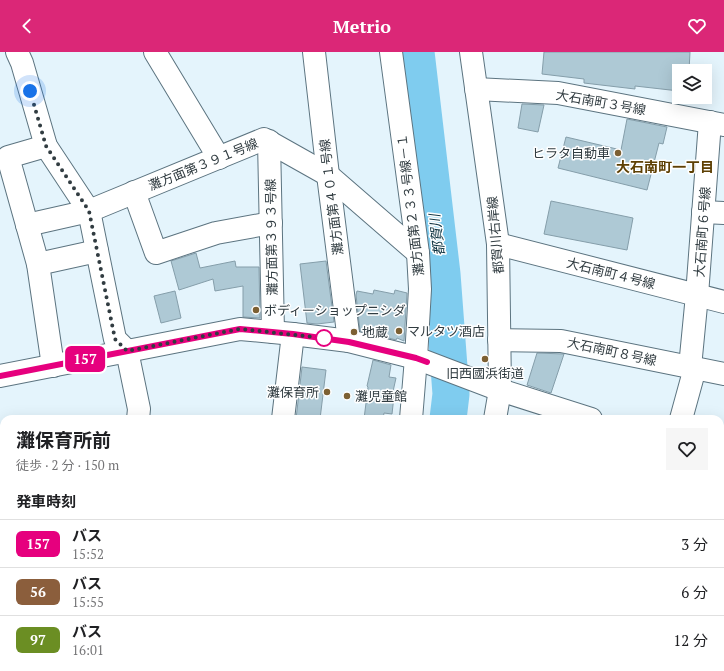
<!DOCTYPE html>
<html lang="ja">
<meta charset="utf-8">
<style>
:root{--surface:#fff;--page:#f6f6f6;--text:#202124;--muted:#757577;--line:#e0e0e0;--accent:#db2777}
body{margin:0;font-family:"PT Serif","Noto Sans JP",serif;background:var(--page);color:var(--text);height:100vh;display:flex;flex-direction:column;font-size:15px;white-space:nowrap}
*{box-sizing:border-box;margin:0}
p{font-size:13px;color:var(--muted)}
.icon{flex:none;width:22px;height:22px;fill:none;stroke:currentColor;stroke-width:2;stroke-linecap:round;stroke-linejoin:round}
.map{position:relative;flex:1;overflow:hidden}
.drawer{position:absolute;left:0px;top:363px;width:724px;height:256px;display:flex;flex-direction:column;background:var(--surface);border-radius:12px 12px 0 0;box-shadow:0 4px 16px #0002}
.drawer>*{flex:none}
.badge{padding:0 8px;border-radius:6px;font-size:14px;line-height:26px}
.controls{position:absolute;left:672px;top:12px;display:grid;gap:8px}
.controls a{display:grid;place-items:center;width:40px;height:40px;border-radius:0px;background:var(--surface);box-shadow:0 4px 16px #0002;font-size:20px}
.you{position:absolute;width:20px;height:20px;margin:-10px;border:3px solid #fff;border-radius:50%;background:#1a73e8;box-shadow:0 0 0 6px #1a73e833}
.map>.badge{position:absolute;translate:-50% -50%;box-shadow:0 0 0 2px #fff}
h2{padding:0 16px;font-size:15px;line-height:36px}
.round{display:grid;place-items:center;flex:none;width:42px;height:42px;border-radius:0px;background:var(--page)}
.headline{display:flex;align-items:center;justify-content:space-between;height:68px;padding:0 16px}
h1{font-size:19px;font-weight:700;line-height:30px}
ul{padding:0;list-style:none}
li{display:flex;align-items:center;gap:12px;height:48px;padding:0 16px;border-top:1px solid var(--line)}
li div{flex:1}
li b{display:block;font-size:15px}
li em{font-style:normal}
li .badge{min-width:44px;font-weight:700;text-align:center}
header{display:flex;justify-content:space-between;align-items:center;height:52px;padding:0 16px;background:var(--accent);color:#fff;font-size:18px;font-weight:700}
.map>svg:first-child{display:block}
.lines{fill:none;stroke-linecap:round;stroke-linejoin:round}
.river{stroke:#7fccef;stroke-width:37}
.building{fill:#aec9d5;stroke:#859eaa}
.minor-casing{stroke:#5c7480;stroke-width:24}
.minor{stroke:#fff;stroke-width:22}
.line-casing{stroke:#fff;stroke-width:9}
.line{stroke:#e6007e;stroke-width:6}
.walk{stroke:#313c41;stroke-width:4;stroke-dasharray:0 7.2}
.poi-dot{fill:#7c6033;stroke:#fff;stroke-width:1.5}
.stop-dot{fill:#fff;stroke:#e6007e;stroke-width:2}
.labels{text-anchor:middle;stroke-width:3;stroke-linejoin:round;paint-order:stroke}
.street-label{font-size:13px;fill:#313c41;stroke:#fff}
.poi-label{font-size:13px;fill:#313c41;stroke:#fff;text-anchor:start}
.neighbourhood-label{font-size:14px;font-weight:bold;fill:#5e4004;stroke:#fff}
.water-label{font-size:14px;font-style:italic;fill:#0e3341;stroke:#fff}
</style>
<header><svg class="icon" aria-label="back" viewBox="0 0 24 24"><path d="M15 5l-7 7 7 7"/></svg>Metrio<svg class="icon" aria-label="heart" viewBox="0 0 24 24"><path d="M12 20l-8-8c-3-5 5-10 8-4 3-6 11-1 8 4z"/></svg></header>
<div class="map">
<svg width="724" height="619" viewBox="0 0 724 619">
<rect width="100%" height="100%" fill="#e4f4fc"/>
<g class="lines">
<!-- river -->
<path class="river" d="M416,0l26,222 9,120 -3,25"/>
</g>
<!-- building -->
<g class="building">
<path d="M544,0h146l-1,19h-10v20l-44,-5v3l-51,-6v-4l-42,-5z"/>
<path d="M522,52l22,1 -6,27 -20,-4z"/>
<path d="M627,67l40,8 -4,17 -4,-1 -12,47 -89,-22 8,-31 55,13z"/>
<path d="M551,149l82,17 -6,32 -83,-16z"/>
<path d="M196,201l4,15 35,-7 1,6h23l1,51 -17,-1v-31l-28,5 -2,-12 -34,11 -8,-29z"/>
<path d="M326,209l8,61 -17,2 -10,-1 -7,-59z"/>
<path d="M374,238l20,4 1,-4 12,3 -3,48 -7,-3 -1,2 -18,-5v-1l-18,-3 -4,-36 1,-4 16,3z"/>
<path d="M175,239l6,27 -20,5 -7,-27z"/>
<path d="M537,301l27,1 -13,39 -24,-8z"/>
<path d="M373,308l18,5 -2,12 7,1 -4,18h2l-2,18 -8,-1 -1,6h-19l4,-32 -1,-1z"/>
<path d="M302,315l24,3 -6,49h-24z"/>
</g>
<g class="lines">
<defs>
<g id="minor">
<path d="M17,0l5,11 24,83 43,65 26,128 12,12 12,58 -1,10"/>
<path d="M155,0l64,106"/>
<path d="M314,0l14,123 21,166"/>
<path d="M391,0l27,201 2,36 -4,69 -5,61"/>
<path d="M471,0l27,192 2,146 -5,29"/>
<path d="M476,37l82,4 166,32"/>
<path d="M269,89l4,191"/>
<path d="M46,94l-38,11 30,107 15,102"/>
<path d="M134,140l22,61 60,-20 55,-10"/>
<path d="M703,160l21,1"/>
<path d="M27,173l62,-14 175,-72 64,36 90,78"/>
<path d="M498,192l226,58"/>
<path d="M38,212l59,-13"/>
<path d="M499,288l62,1 163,33"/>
<path d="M690,315l7,-72 13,-173"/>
<path d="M0,324l240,-47 53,5 56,7 67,17 84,32 91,29"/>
<path d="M283,367l10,-85"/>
<path d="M681,367l14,-51"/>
<path d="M0,397l4,14"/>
<path d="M720,409l4,1"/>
<path d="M720,466l4,-6"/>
<path d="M0,494h4"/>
<path d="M720,521h4"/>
<path d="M0,565l4,-1"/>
<path d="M0,614l4,-1"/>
<path d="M623,615l101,4"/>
<path d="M465,619v-4"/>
</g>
</defs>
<!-- minor casing -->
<use href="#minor" class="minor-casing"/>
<!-- minor -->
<use href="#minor" class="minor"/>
</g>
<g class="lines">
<defs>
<path id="line" d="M0,324l240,-47 53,5 56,8 67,16 11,4"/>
</defs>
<!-- line casing -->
<use href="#line" class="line-casing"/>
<!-- line -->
<use href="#line" class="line"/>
<!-- walk -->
<path class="walk" d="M30,39l16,55 43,65 26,128 12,12 113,-22 84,9"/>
</g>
<!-- markers -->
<g class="poi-dot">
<circle cx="618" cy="101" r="4"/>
<circle cx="256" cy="258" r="4"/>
<circle cx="399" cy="279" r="4"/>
<circle cx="354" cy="280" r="4"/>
<circle cx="485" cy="307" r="4"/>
<circle cx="327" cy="340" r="4"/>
<circle cx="347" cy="344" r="4"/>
</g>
<circle class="stop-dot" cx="324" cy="286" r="8"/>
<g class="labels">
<!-- street labels -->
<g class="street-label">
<text transform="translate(601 50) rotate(10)" y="5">大石南町３号線</text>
<text transform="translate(203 112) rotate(-22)" y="5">灘方面第３９１号線</text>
<text transform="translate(331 145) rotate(-97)" y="5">灘方面第４０１号線</text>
<text transform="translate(410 153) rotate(-97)" y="5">灘方面第２３３号線－１</text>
<text transform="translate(702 180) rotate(-86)" y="5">大石南町６号線</text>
<text transform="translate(495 183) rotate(-95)" y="5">都賀川右岸線</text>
<text transform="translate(271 185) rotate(-91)" y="5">灘方面第３９３号線</text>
<text transform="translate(611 221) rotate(14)" y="5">大石南町４号線</text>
<text transform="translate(612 299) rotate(12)" y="5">大石南町８号線</text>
</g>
<!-- poi labels -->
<g class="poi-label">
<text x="610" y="106" text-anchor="end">ヒラタ自動車</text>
<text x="264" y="263">ボディーショップニシダ</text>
<text x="407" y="284">マルタツ酒店</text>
<text x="362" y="285">地蔵</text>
<text x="485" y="326" text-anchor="middle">旧西國浜街道</text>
<text x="319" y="345" text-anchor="end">灘保育所</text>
<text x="355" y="349">灘児童館</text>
</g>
<!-- neighbourhood labels -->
<g class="neighbourhood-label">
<text x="665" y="120">大石南町一丁目</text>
</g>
<!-- water labels -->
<g class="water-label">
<text transform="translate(437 183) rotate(-97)" y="5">都賀川</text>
</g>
</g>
</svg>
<div class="controls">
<a><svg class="icon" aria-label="layers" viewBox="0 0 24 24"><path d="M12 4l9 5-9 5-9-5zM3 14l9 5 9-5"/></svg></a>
</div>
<div class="you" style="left:30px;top:39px"></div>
<b class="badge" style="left:85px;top:307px;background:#e6007e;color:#fff">157</b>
<section class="drawer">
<div class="headline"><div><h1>灘保育所前</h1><p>徒歩 · 2 分 · 150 m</p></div><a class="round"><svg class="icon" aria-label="heart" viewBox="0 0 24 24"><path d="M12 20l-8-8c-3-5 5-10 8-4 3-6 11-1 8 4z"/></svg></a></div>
<h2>発車時刻</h2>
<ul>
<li><span class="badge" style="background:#e6007e;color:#fff">157</span><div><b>バス</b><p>15:52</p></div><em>3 分</em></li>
<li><span class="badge" style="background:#8b5e3c;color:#fff">56</span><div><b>バス</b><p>15:55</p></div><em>6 分</em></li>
<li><span class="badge" style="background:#6b8e23;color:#fff">97</span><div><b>バス</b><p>16:01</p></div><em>12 分</em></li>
</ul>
</section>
</div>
